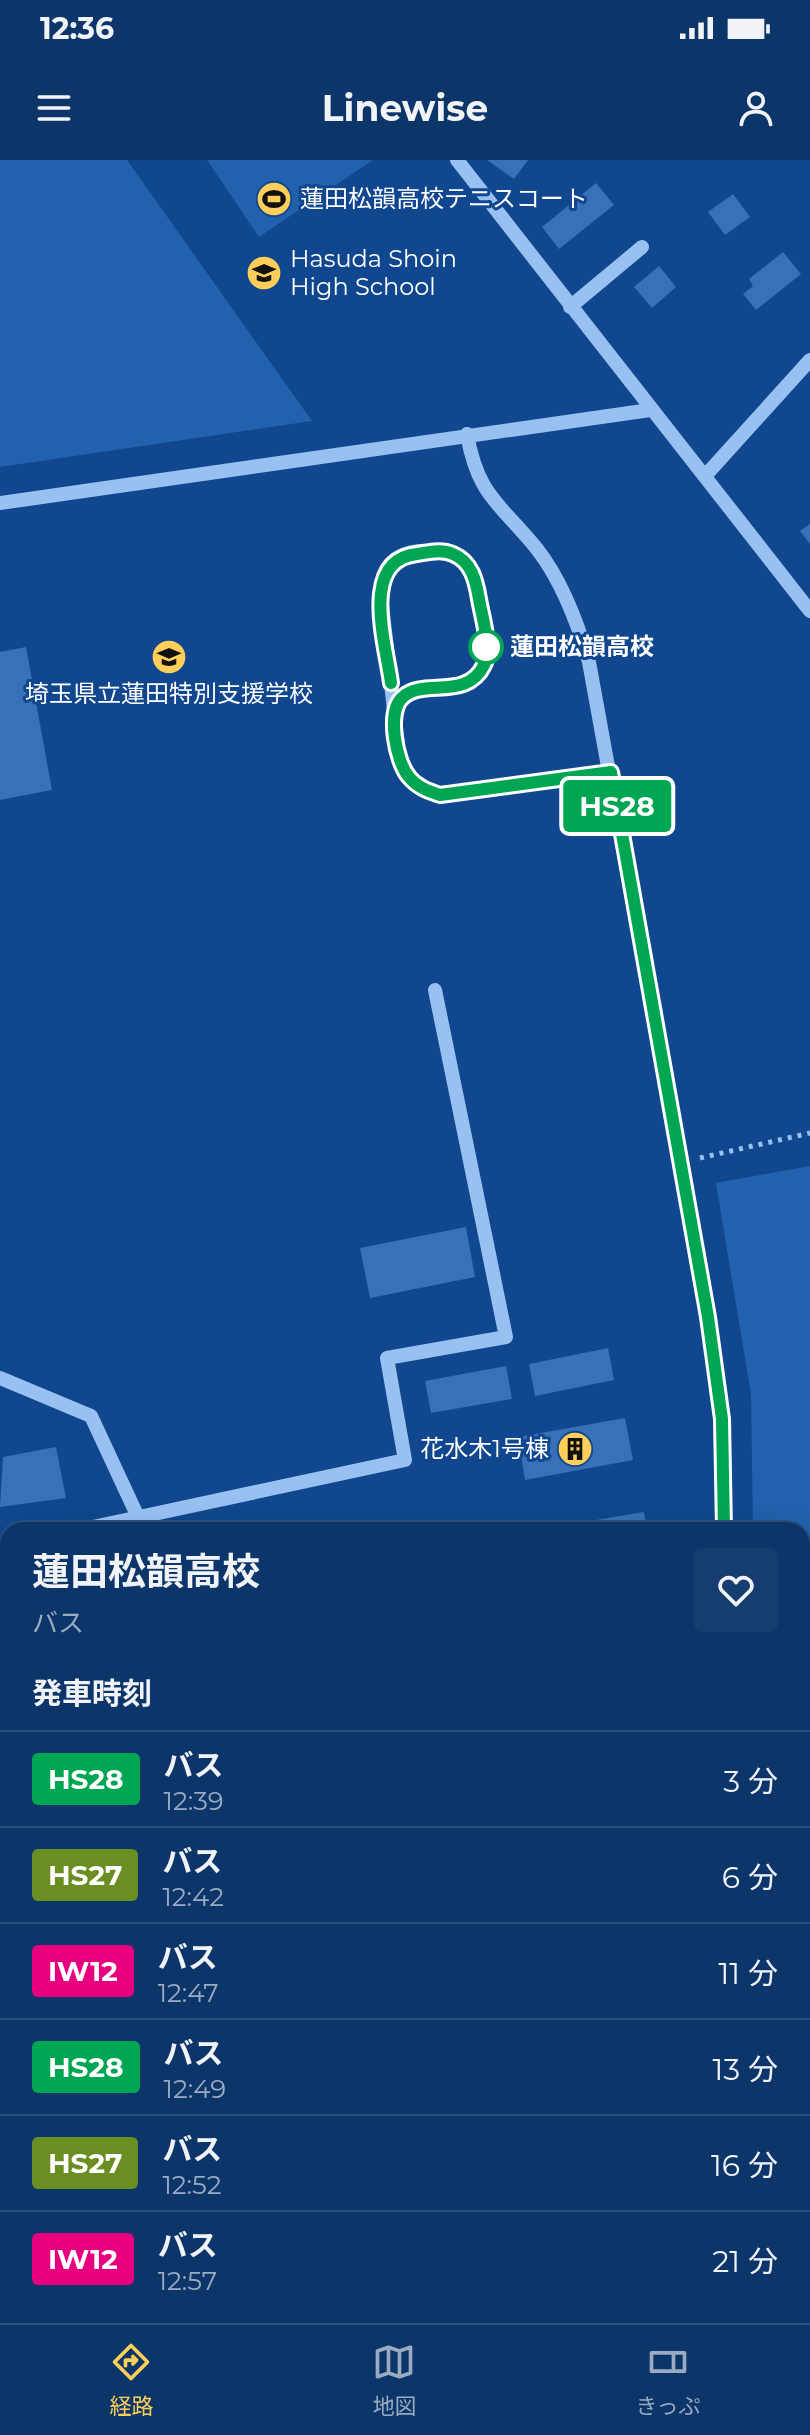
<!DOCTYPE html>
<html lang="ja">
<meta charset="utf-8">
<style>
:root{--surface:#0c356a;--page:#153d70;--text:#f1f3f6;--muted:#9aabc1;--line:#2c507e;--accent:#ffcf59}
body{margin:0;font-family:Montserrat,"Noto Sans JP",sans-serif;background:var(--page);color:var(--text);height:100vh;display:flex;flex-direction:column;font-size:30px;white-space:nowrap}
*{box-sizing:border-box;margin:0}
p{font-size:26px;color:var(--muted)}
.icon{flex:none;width:44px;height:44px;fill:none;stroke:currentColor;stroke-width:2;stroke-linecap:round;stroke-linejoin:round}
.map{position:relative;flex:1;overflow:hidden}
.details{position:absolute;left:0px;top:1362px;width:810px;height:802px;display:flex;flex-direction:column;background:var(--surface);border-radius:24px 24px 0 0;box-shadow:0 8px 32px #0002,0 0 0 2px var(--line)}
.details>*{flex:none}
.badge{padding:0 16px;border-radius:6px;font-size:28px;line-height:52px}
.map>.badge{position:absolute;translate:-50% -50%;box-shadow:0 0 0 4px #fff}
h2{padding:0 32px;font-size:30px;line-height:72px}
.round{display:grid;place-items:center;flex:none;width:84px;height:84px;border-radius:8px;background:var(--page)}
.head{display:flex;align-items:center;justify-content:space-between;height:136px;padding:0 32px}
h1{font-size:38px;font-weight:700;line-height:60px}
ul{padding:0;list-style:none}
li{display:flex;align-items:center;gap:24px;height:96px;padding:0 32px;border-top:2px solid var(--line)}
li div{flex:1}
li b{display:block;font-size:30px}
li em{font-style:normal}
li .badge{min-width:88px;font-weight:700;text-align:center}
.status{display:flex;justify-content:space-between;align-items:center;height:56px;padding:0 40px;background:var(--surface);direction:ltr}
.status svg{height:22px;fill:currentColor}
header{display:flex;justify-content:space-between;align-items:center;height:104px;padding:0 32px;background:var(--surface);font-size:36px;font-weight:700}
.tabs{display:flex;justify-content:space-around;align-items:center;height:112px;border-top:2px solid var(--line);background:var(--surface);font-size:22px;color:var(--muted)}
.tabs a{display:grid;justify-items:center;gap:4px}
.tabs .on{color:var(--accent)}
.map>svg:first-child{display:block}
.green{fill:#2161ad}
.building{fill:#3871b7}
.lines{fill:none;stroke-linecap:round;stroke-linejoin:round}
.path{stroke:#98c1f2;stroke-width:5;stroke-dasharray:4 6;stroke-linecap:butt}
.minor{stroke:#98c1f2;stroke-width:14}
.line-casing{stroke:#fff;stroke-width:18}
.line{stroke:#00a651;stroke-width:12}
.stop-dot{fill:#fff;stroke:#00a651;stroke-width:4}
.labels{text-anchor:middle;stroke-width:6;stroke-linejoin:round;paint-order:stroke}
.poi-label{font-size:24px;fill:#fff;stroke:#10478e;text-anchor:start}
.stop-label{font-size:24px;font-weight:bold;fill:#fff;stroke:#10478e;text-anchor:start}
</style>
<div class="status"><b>12:36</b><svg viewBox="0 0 49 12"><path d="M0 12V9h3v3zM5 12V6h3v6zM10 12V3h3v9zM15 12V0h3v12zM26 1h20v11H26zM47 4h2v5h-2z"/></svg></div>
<header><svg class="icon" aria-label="menu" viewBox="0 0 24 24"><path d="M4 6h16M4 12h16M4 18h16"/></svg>Linewise<svg class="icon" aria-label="person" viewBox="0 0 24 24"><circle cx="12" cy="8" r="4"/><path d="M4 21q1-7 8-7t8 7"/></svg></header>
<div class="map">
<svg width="810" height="2163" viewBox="0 0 810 2163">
<rect width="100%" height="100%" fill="#10478e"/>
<!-- green -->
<g class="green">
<path d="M0,0h127l185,261 -312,46z"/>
<path d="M207,0h166l-114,77z"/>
<path d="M810,1006v1157h-274l4,-7h262v-786h-49l-2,-135 -35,-212z"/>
<path d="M8,1889v267h460l-9,7h-459v-272z"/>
</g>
<!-- building -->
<g class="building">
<path d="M487,0h41l-14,19z"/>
<path d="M596,23l18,22 -55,44 -17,-22z"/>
<path d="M733,34l17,23 -25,18 -17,-23z"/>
<path d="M783,92l18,22 -45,36 -13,-16 10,-8 -4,-7z"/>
<path d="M659,106l17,21 -24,21 -18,-21z"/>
<path d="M810,364v20l-10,-13z"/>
<path d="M26,487l26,143 -52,10v-148z"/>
<path d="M466,1067l9,50 -105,21 -10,-50z"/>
<path d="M608,1188l6,32 -79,16 -6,-32z"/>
<path d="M506,1206l6,33 -81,14 -6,-32z"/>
<path d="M625,1258l8,42 -108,20 -7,-43z"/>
<path d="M56,1287l10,51 -66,9 3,-50z"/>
<path d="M644,1352l3,18h-99v-2z"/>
</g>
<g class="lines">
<!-- path -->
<g class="path">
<path d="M700,998l110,-25"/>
<path d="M729,2156l11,7"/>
<path d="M641,2163l28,-7"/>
</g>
<!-- minor -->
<g class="minor">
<path d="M457,0l353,451"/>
<path d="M570,147l72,-60"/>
<path d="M467,274c11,63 33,69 70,115 25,32 41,75 52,113l119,655 14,102 2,111"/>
<path d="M705,316l105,-116"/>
<path d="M0,343l650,-93"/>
<path d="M394,552c22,-50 103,8 89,-84 -2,-18 -2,-39 -10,-55 -13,-24 -62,-30 -81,-11 -10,9 -10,22 -11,34l18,158c9,23 17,33 41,41l171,-23"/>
<path d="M0,1218l91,38 53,114"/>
<path d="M79,1370l326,-70 -18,-102 119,-21 -71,-347"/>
<path d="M0,1387l8,-2"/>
<path d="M0,1578l8,4"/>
<path d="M802,1793l8,46"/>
<path d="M802,1875l8,-2"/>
<path d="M0,2038l8,-1"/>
<path d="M800,2156l6,7"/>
</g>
</g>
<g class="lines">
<defs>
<path id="line" d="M391,523c-5,-39 -32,-123 26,-129 13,-2 24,-5 36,0 19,8 23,27 26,45 3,18 13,49 5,66 -17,36 -61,13 -81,32 -17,14 -7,65 6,80 8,10 19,14 31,18l171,-23 97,545 14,102 2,111"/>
</defs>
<!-- line casing -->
<use href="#line" class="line-casing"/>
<!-- line -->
<use href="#line" class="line"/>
</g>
<!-- icons -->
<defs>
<symbol id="stadium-disc" viewBox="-11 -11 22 22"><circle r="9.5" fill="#ffcf59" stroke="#10478e"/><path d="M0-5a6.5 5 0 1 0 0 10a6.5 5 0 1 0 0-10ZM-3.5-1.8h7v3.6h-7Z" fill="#111"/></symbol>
<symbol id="school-disc" viewBox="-11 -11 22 22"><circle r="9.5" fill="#ffcf59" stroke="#10478e"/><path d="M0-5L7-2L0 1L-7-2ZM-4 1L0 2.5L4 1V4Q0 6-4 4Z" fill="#111"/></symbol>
<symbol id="building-disc" viewBox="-11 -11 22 22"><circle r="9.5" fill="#ffcf59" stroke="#10478e"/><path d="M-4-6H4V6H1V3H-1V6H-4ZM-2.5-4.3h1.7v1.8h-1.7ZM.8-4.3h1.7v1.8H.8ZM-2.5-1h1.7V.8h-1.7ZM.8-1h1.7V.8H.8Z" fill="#111"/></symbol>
</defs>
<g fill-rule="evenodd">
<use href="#stadium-disc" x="254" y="19" width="40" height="40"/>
<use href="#school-disc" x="244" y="93" width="40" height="40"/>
<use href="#school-disc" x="149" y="477" width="40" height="40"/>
<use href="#building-disc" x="555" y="1269" width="40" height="40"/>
</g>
<!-- markers -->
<circle class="stop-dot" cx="486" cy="487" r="16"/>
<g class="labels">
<!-- poi labels -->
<g class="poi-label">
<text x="300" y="47">蓮田松韻高校テニスコート</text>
<text x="290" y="107">Hasuda Shoin<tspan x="290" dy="28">High School</tspan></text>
<text x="169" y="542" text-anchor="middle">埼玉県立蓮田特別支援学校</text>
<text x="549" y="1297" text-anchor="end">花水木1号棟</text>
</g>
<!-- stop labels -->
<g class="stop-label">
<text x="510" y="495">蓮田松韻高校</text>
</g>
</g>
</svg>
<b class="badge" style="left:617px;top:646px;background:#00a651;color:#fff">HS28</b>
<section class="details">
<div class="head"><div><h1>蓮田松韻高校</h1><p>バス</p></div><a class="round"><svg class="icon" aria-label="heart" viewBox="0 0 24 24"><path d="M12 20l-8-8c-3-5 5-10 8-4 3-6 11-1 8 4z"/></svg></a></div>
<h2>発車時刻</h2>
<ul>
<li><span class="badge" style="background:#00a651;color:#fff">HS28</span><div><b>バス</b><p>12:39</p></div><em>3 分</em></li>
<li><span class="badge" style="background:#6b8e23;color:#fff">HS27</span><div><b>バス</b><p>12:42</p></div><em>6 分</em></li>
<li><span class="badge" style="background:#e6007e;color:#fff">IW12</span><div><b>バス</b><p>12:47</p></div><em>11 分</em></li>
<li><span class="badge" style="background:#00a651;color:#fff">HS28</span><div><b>バス</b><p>12:49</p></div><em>13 分</em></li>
<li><span class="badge" style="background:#6b8e23;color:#fff">HS27</span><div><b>バス</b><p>12:52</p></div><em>16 分</em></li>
<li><span class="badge" style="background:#e6007e;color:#fff">IW12</span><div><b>バス</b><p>12:57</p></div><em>21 分</em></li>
</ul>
</section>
</div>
<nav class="tabs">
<a class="on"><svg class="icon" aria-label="directions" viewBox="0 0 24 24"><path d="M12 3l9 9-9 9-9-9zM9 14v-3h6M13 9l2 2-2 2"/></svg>経路</a>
<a><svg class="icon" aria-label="map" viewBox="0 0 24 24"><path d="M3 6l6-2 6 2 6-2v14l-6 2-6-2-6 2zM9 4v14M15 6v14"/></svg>地図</a>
<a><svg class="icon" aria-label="tickets" viewBox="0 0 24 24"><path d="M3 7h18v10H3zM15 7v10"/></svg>きっぷ</a>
</nav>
